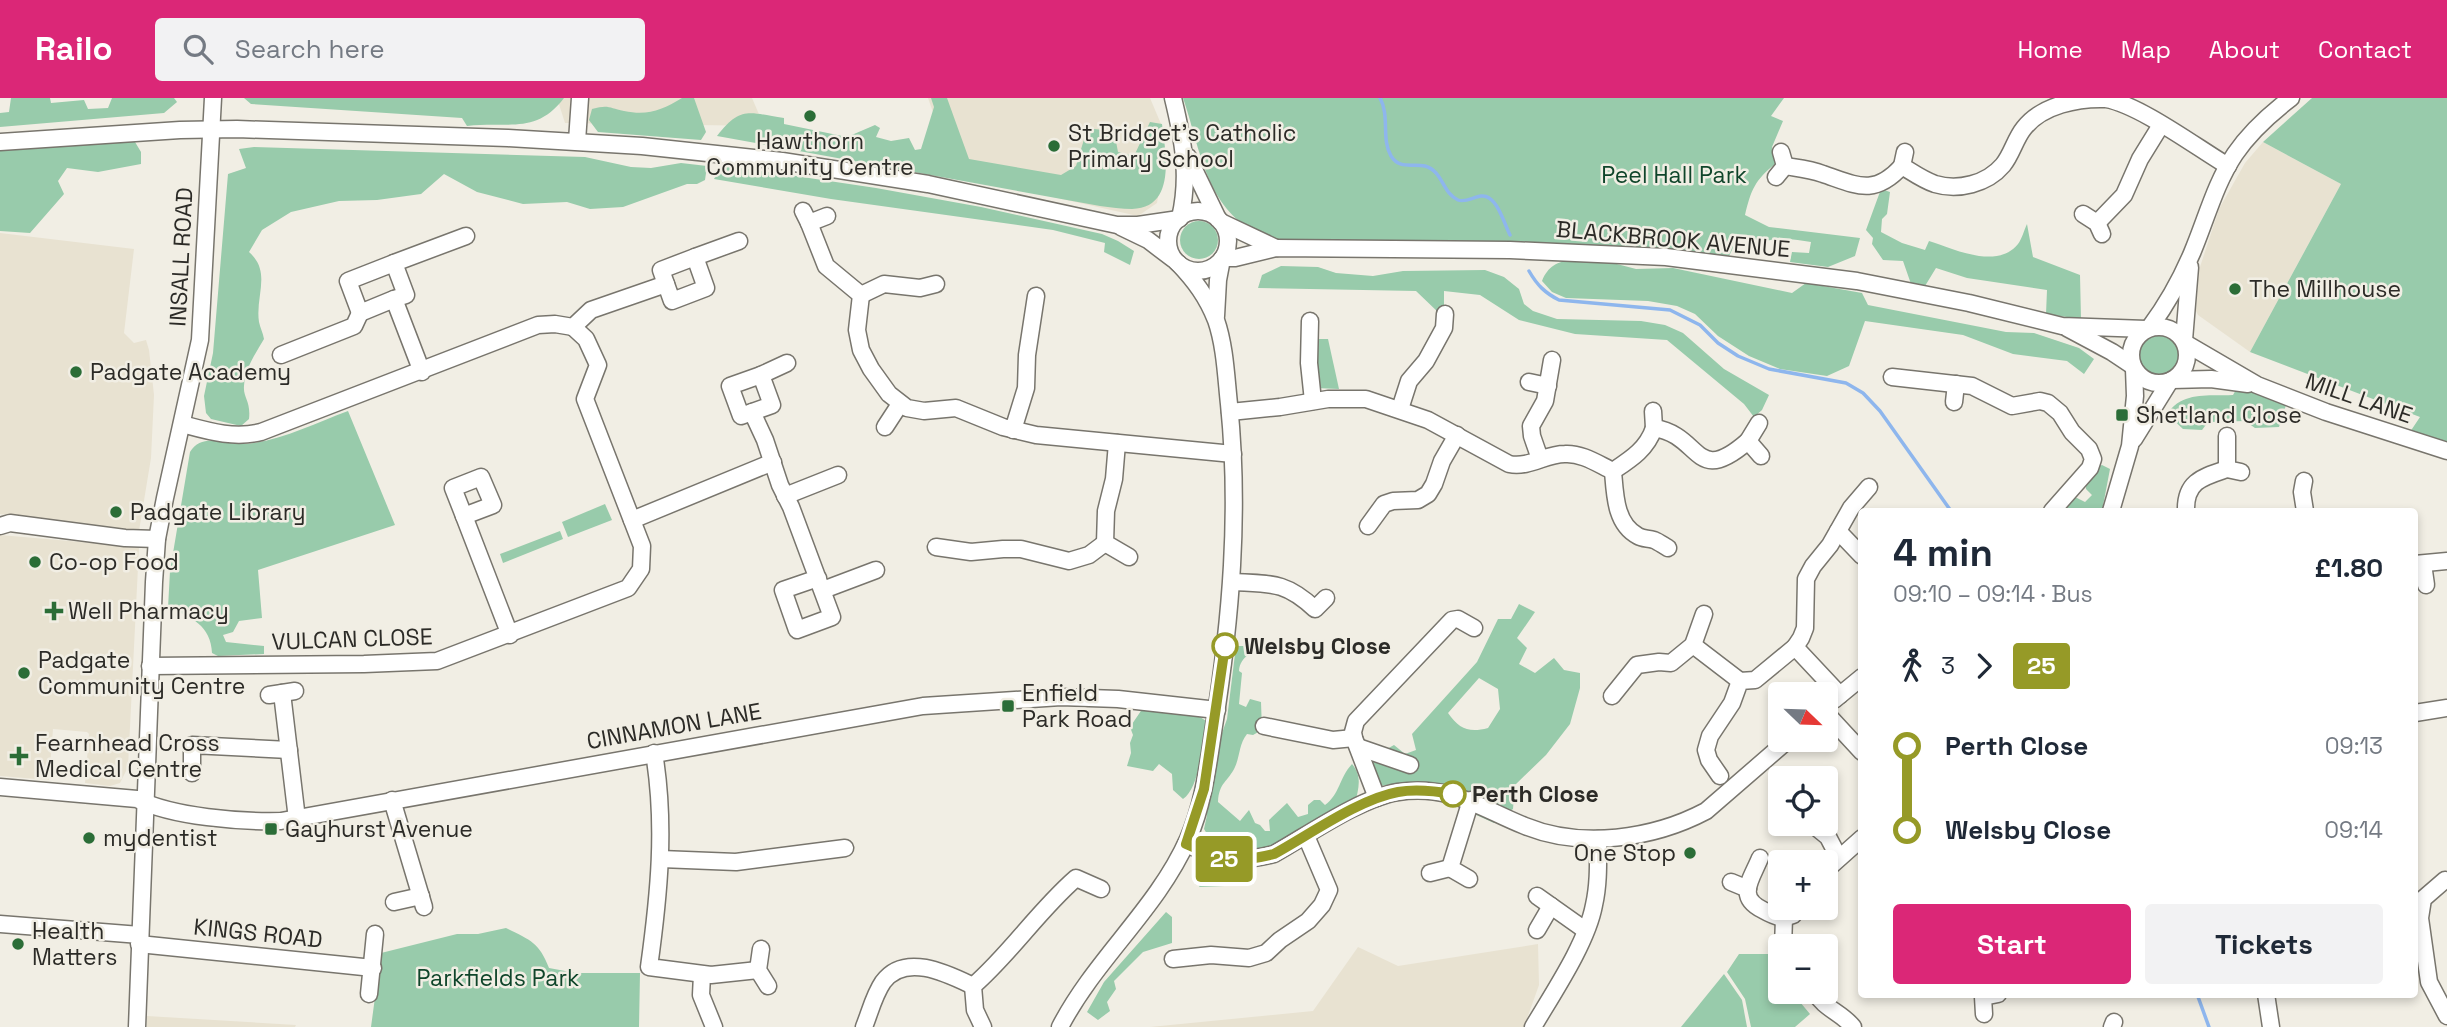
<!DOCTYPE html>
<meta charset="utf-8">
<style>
:root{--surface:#fff;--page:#f2f2f3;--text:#1f2937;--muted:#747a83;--accent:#db2777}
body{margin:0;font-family:"Space Grotesk",sans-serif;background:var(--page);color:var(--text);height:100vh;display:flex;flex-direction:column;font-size:26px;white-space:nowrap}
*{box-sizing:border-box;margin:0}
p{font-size:23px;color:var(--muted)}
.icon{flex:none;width:38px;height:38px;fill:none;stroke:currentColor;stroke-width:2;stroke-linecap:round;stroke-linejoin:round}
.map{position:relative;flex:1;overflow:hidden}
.drawer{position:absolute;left:1858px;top:410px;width:560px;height:490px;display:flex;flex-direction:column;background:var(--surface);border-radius:7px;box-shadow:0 4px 10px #0003}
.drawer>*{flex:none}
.badge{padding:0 14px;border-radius:5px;font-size:24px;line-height:46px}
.needle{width:46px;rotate:113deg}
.fabs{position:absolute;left:1768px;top:584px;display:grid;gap:14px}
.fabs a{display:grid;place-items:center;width:70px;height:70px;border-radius:7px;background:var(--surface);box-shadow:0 4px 10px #0003;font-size:35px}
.map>.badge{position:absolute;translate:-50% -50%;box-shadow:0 0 0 4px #fff}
.legs{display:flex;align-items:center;gap:10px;height:77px;padding:0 35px;font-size:23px}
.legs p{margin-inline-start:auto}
.overview{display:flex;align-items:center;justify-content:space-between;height:119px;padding:0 35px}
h1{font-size:38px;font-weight:600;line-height:52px}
.action{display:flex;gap:14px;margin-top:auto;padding:14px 35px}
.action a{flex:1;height:80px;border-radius:7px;background:var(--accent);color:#fff;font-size:28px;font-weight:600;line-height:80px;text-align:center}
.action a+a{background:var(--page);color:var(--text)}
ul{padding:0 35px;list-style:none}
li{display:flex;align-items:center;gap:24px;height:84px;font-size:26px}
li i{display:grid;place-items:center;width:10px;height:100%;margin:0 9px;background:currentColor}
li i::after{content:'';width:18px;height:18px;margin:-9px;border:5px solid;border-radius:50%;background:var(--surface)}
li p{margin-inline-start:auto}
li:first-child i{background:linear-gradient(#0000 50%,currentColor 0)}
li:last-child i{background:linear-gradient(currentColor 50%,#0000 0)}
header{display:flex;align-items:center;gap:42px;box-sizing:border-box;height:98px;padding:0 35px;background:var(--accent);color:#fff}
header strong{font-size:33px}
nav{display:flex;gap:38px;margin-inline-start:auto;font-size:24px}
.search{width:490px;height:63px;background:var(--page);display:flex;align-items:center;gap:18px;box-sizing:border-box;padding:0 24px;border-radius:7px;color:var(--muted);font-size:26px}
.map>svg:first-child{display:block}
.built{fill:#e8e2d1}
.green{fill:#98cbab;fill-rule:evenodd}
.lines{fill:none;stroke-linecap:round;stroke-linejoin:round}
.stream{stroke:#8eb6ed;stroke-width:3.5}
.minor-casing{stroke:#78756d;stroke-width:19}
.minor{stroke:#fff;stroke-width:16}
.line-1-casing{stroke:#fff;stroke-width:16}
.line-1{stroke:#969a27;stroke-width:10}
.poi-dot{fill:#2b6d37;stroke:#f1eee4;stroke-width:2.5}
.stop-1-dot{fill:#fff;stroke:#969a27;stroke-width:3.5}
.labels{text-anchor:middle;stroke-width:5;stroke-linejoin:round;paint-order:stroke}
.poi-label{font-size:23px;fill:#2c2b27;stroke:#f1eee4;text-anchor:start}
.park-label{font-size:23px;fill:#0f452a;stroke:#f1eee4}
.street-label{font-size:23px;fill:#2c2b27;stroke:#f1eee4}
.stop-label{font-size:23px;font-weight:bold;fill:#2c2b27;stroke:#f1eee4;text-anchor:start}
</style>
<header>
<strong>Railo</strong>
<div class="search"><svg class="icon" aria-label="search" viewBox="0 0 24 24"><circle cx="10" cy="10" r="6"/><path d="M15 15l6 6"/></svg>Search here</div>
<nav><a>Home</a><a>Map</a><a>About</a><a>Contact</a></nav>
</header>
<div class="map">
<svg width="2447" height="929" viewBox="0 0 2447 929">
<rect width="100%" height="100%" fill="#f1eee4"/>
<!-- built -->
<g class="built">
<path d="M557,0h195l12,28 -199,-3z"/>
<path d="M928,0h222l11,26 2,44 -6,35 -19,13 -183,-41z"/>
<path d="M2263,44l78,42 -91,168 -52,-37 -2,-4 1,-14 2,-27 20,-61 26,-46z"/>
<path d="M0,135l134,16 -10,84 10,10 12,-3 3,10 5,45 -3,63 -12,73 -139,-17z"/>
<path d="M0,437l139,12 -11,220 -8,16 -10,3 -25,-3 4,-49 -2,-2 -34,-3 -4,51 -49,-4z"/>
<path d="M1538,846l1,41 -15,42h-374l163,-16 45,-64 40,19z"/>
<path d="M147,918l149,9 -1,2h-148z"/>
</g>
<!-- green -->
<g class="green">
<path d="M11,0h39l1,5 33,-3 4,9 20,-1 4,-10h62l3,4 -13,11 -164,14v-14l9,-1z"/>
<path d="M244,0h320c-28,37 -56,23 -97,28l-5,-8 -211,-14z"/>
<path d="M682,0h12l12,34 -5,8 -103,-8 -9,-12 3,-11c17,-5 17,-1 32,2 24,5 38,-1 58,-13z"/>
<path d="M931,0h16l22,61 92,16 15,-9 9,-30 9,-7 20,2 4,21 16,4 16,-34 12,2c4,30 14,84 -30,85 -10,0 -22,-2 -32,-3l-383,-70c24,-31 32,-23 67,-18v6l63,13 28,-12 5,3 -4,9 15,4 18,-3 6,12 6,-1 13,-42z"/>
<path d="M1183,0h601l-13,18 12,5 -11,26 3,17c-20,16 -24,26 -30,51l24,12 91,11 -5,18 -27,11 -38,-5 2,-10 17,1 2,-11c-10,-1 -21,-4 -31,-3 -13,1 -29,5 -41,-3l-10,20 -108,-10 -111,-4 -227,-1c-10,-3 -23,-5 -31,-11 -47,-27 -53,-86 -69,-132z"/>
<path d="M2312,0h135v348l-39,-11 12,-18 -170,-65 91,-168 -78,-42z"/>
<path d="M135,44l6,10v12l-43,8 -31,-4 -9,13 6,13 -34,39 -30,-2v-82l65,-6z"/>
<path d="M254,49l331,10 46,10 20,1 30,-5 26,3 -2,14 -8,4h-10l-64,23 -33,2 -23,-7 -44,2 -46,-12 -33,-18 -23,20 -44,6 -38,1 -48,11 -29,18 -13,22c23,20 6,44 10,70 1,5 4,11 5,17 -8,14 -19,29 -20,47 -1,12 7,15 5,33l-8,7 -30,-7 -5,-6 -2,-17 9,-43 15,-179 18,-6 -7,-19z"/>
<path d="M721,67l155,23 105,19 121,27 16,7 16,10 -4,14 -26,-13 1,-9 -52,-13 -222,-31 -117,-20z"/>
<path d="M1881,91l9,3 -3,22 -5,5 -1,13 21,11 23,7 4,-9c25,8 68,29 89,3 4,-5 6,-14 9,-20l6,33 47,18 1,44 -35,-5 1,-24 -80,-12 -31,-10 -11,18 -14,-2 -8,-23 -20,-1 -11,-16 1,-6 -7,-8z"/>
<circle cx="1199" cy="142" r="19"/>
<path d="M1573,161l40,4 23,6 37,-1 119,25 14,-10 56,10 6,12 138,27 28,1 45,15 15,11 -10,15 -17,-13 -54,-7 -50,-19 -98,-14 -16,45 -22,10 -47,-7 -31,-13 -31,-20 -23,-22 -18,-8 -29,-5 -82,-3 -14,-6 -10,-11c6,-15 15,-19 31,-22z"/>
<path d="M1281,168l37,1 18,6 37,3 30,-5 82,-1 19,7 15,12 5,15 9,7 24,8 84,2 24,4 18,8 41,36 45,26 -7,15 -8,7 -10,-13 -77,-64 -92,-6 -56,-14 -39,-25 -36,-4v21l-4,2 -24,-23 -158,-3 4,-13z"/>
<circle cx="2159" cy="257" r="20"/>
<path d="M1316,241h12l11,50 -23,-1z"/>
<path d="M2238,288l48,19 -7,22 -24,1 -10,-7 -37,1 -6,8 -19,-1 -16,-15c15,-23 42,-18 66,-19z"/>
<path d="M348,313l47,114 -137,45 4,48 -23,3 -6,11 -10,3 3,7 38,4v8l-46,2 -6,-3c-1,-27 -21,-37 -44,-45l2,-37 20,-119c12,-20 35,-7 54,-8 35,-2 71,-21 104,-33z"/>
<path d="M2102,367l8,4 -8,42h-42l12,-13h5l8,4 7,-7 -6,-6c-1,-9 8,-22 16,-24z"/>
<path d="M605,406l7,16 -44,17 -6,-15z"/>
<path d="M560,433l3,8 -60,24 -3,-9z"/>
<path d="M1519,506l16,8 -18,26 10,10 -8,16 16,9 19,-15 10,12 16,3v15l-10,36 -24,31 -31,30 -2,24 -19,14 -20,-9 -29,-24 -18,-7 -19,-1 -28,4 -11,-27 25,-14 11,9 11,-4 -4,-16 65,-72 21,-43h13zM1479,580l19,11 2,20 -12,19c-19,5 -29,1 -40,-15z"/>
<path d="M1236,548h30c-12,5 -26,10 -27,25l3,2 -3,31 7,3 4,-8 11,3 1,28 -9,5 -6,-1c-8,10 -7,22 -12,33 -7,15 -16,15 -17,35l22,19 9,-11 6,13 5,2 5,6h5l-1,-11 18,-17 11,14 10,-3v-9l6,-5h6l5,5c15,-11 14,-27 27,-41 11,13 6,25 3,40l-95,47h-26l-16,-5 -6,-4 -8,-13 3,-14 -1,-16 15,-63 6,-17z"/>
<path d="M1145,607l48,7 13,9c-3,19 -6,67 -23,78l-10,-9 -1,-16 -13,-10 -6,7 -26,-5 4,-13 -1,-10 3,-8 -3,-8z"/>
<path d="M1251,769l-1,18 -51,2 11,-18z"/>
<path d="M1166,814l6,5v26l-29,9 -29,29 2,8 -9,13 3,9 -12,9 -11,-8 17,-30z"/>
<path d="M506,830c24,12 33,14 43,40l27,5h64l-1,54h-268l10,-74 76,-19h21z"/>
<path d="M1739,856h33l8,15v23h17l3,10 10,12 -15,13h-44l-6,-28 -18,-27z"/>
<path d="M1724,876l18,26 5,27h-66z"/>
</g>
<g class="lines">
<!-- stream -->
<g class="stream">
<path d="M1380,0c10,18 1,41 11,58 9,14 21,7 34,10 18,5 17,27 33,34 10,4 22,-9 31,-2 10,6 16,27 21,37"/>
<path d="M1529,173c8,14 16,22 30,29l111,10 30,15 18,18 20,13 31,13 77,14 17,10 17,18 71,100"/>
<path d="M2197,896l12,33"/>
</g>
<defs>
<g id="minor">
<path d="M1173,0c10,41 17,78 7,120"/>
<path d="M577,43l3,-43"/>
<path d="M0,44l180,-12 57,-1 271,9 134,8 140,15 146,23 189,41h21l41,-6"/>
<path d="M1905,54l-3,14c10,6 21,14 33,18 23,7 52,0 68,-19 9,-11 12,-26 21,-37 18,-23 54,-30 82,-29 34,6 90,48 122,67"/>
<path d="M1188,59l30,62"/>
<path d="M1785,68c12,2 25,3 38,8 33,11 51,23 79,-8"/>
<path d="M1776,79l9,-11 -4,-14"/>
<path d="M803,113l6,12 18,-7"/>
<circle cx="1198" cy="143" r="30"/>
<path d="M2083,116l14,9 5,11"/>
<path d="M1221,124l55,26"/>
<path d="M809,125l17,43 35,29 -4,35 4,20 10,19 18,25 18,14 17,3 32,-3 47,19 33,8 197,19"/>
<path d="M2097,125l27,-28 16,-36 21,-34"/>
<path d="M1121,129l27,13 25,19"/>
<path d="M695,159l11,31 -34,13 -11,-31z"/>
<path d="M695,159l44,-16"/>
<path d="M1223,160h12l41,-10 234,2 156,7 191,24 112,22 93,23 84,3"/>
<path d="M394,165l-46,18 12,32 34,-14"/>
<path d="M861,197l23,-11 36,4 16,-4"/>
<path d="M1216,218l2,-36 4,-21"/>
<path d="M1310,223l-1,42 4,38"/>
<circle cx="2159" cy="257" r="28"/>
<path d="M2150,229c17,-23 31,-48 42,-74 14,-33 23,-69 43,-99 15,-22 35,-40 56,-56"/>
<path d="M2067,230l45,24 21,14"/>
<path d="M2184,242l6,-73"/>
<path d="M2185,245l72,42 69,27 121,39"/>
<path d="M281,257l73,-29 6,-13"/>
<path d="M422,274l-28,-73 12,-4 -12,-32 72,-27"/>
<path d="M761,277l11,30 -31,11 -11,-30z"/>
<path d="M761,277l26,-12"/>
<path d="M1892,279l80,9 40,20 28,-5 8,2 12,10 12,19 17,17 4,10 -3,9 -38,43"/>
<path d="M2172,282l39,-1 37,5"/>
<path d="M1529,284l19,4"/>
<path d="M1954,304l2,-18"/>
<path d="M1400,311l9,-28 17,-20 18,-33 1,-14"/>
<path d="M1653,313l1,17c48,7 40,60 94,13"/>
<path d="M752,314l13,28 15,45 11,22 41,110 -35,13 -14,-40 35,-12"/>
<path d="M1230,314l50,-5 48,-8h38l62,21 81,44c21,4 36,-10 56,-10 17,-1 33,10 48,17"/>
<path d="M1759,325l-11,18 13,15"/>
<path d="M182,326c26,7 52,15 79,8l277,-107 17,-1 18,3 18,-17 75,-26"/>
<path d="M885,329l15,-23"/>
<path d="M1654,330c-7,21 -23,31 -41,43 2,23 2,53 25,65 5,3 10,2 16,4 5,2 10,6 14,8"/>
<path d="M1013,332l13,-42 1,-33 9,-59"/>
<path d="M2227,338v33l14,3"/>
<path d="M2134,341l36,-58"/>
<path d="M1117,345l-3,36 -8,32 -1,32 24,14"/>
<path d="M1540,361l-8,-23 -1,-10 14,-25 7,-41"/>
<path d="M481,379l12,28 -29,11 -11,-28z"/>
<path d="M2304,383l-2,11 3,19"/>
<path d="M785,398l53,-21"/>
<path d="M2111,413l19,-65 5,-50 -1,-27"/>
<path d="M2186,413c-1,-30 17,-34 41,-42"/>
<path d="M464,418l46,119"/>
<path d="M632,422l141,-58"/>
<path d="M0,428l10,-3 115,15 32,1"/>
<path d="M1368,428l16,-22 9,-3 25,-1 10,-6 6,-10 8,-23 15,-26"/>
<path d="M1838,433l24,25"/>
<path d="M936,449l35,5 32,-3h18l48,12 20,-6 16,-12"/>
<path d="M2415,466l32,-3"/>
<path d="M2423,466l3,21"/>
<path d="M1232,484c39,2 53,-1 83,27l11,-11"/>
<path d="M823,492l53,-20"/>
<path d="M1693,547l47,36"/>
<path d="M150,568l214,-2 73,-3 191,-73 13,-19 1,-23 -57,-147 13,-34 -12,-26 -13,-12"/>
<path d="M282,595l15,126"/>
<path d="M269,597l26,-4"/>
<path d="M1840,597l-45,-48 6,-9 4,-10 1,-49 7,-13 17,-21 21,-37 18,-21"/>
<path d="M1612,598l25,-31 22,-3 12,1 22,-18 11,-31"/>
<path d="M1834,602l28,-23"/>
<path d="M1825,614l37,40"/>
<path d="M2415,615l32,-5"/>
<path d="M1264,628l69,14 21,-2"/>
<path d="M1358,649l52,18"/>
<path d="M654,655c12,72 5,142 -5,214l62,8 47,-5"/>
<path d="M192,675v-28l97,5"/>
<path d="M1720,678l-11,-16 -3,-10 4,-14 22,-33 8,-22 15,-1 40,-33"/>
<path d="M0,689l137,12c36,18 104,23 144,22l642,-115 138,-9 57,2 99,11"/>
<path d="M1377,700l-23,-60 -1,-6 3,-11 96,-101 6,-1 16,9"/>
<path d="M392,702l32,107"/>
<path d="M1812,726l16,13 11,21"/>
<path d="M1186,746c37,16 48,20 88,10 34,-19 86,-56 124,-62 52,-8 82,16 127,34 56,23 128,13 181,-15l82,-71"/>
<path d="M1760,760c-9,22 -24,39 3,52 7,4 13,7 21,8"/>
<path d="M661,761l75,3 109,-14"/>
<path d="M1825,773l37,-33"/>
<path d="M1430,775l20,-5"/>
<path d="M1469,781l-19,-11 21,-68"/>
<path d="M2445,782l-22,19 -3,19 9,64 18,34"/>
<path d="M1731,784l17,7"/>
<path d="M1537,798l48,34"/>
<path d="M394,804l27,-6"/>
<path d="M0,826l140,11"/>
<path d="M1537,832l14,-24"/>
<path d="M139,846l234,24"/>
<path d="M1783,849l1,-29 9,-3 6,-7"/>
<path d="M761,851l-3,21 10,16"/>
<path d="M1173,861l38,-4 38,3 17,-5 14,-13 28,-19 14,-16 7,-15 -23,-54"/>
<path d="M702,877l-1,20 13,32"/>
<path d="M1815,894c9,17 26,20 38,35"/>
<path d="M369,896l6,-60"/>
<path d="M2266,896l5,33"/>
<path d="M1984,916l-1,-17 15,-3"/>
<path d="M137,929l17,-445 3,-43 8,-41 35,-158 13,-242"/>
<path d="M864,929c6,-15 10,-32 19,-45 22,-30 65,-8 90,4"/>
<path d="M983,929l-8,-17 -2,-24c38,-33 65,-75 103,-108l25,11"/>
<path d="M1060,929c35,-68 97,-118 128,-188 16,-36 20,-75 26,-113 17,-107 26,-214 15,-322 -3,-28 -4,-58 -13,-84 -9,-23 -21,-39 -38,-57"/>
<path d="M1533,929c20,-34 54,-84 61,-122 5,-22 4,-44 4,-66"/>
<path d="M2112,929l2,-5"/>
</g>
</defs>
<!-- minor casing -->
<use href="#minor" class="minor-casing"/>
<!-- minor -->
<use href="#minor" class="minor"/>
</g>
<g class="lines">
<defs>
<path id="line-1" d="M1225,548l-21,143 -18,55c36,16 48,20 88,10 35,-19 85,-55 124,-62 17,-3 37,-1 55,2"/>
</defs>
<!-- line-1 casing -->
<use href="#line-1" class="line-1-casing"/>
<!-- line-1 -->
<use href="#line-1" class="line-1"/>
</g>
<!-- markers -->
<g class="poi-dot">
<circle cx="810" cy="18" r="7"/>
<circle cx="1054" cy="48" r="7"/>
<circle cx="2235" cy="191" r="7"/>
<circle cx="76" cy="274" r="7"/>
<rect x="2115" y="310" width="14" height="14" rx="3.5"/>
<circle cx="116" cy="414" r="7"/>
<circle cx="35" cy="464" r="7"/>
<path d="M50.5 502.5h7v7h7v7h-7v7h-7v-7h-7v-7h7z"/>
<circle cx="24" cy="575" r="7"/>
<rect x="1001" y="601" width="14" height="14" rx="3.5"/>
<path d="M15.5 647.5h7v7h7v7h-7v7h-7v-7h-7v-7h7z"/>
<rect x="264" y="724" width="14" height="14" rx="3.5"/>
<circle cx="89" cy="740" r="7"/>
<circle cx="1690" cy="755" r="7"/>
<circle cx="18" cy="846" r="7"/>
</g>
<g class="stop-1-dot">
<circle cx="1225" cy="548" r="12"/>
<circle cx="1453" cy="696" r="12"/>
</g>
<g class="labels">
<!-- poi labels -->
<g class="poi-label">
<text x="1068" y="43">St Bridget's Catholic<tspan x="1068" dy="26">Primary School</tspan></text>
<text x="810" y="51" text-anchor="middle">Hawthorn<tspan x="810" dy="26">Community Centre</tspan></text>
<text x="2249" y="199">The Millhouse</text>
<text x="90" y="282">Padgate Academy</text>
<text x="2136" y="325">Shetland Close</text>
<text x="130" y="422">Padgate Library</text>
<text x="49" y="472">Co-op Food</text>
<text x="68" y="521">Well Pharmacy</text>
<text x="38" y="570">Padgate<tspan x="38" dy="26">Community Centre</tspan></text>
<text x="1022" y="603">Enfield<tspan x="1022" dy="26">Park Road</tspan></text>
<text x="35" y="653">Fearnhead Cross<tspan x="35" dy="26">Medical Centre</tspan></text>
<text x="285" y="739">Gayhurst Avenue</text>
<text x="103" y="748">mydentist</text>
<text x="1676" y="763" text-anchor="end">One Stop</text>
<text x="32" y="841">Health<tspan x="32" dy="26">Matters</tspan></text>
</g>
<!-- park labels -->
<g class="park-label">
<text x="1674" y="85">Peel Hall Park</text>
<text x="498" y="888">Parkfields Park</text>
</g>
<!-- street labels -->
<g class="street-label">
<text transform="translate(1673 141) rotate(5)" y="8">BLACKBROOK AVENUE</text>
<text transform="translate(181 159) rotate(-87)" y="8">INSALL ROAD</text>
<text transform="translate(2359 300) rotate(19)" y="8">MILL LANE</text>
<text transform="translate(352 541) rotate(-2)" y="8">VULCAN CLOSE</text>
<text transform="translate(674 628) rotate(-10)" y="8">CINNAMON LANE</text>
<text transform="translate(258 835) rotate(6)" y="8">KINGS ROAD</text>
</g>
<!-- stop labels -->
<g class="stop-label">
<text x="1244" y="556">Welsby Close</text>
<text x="1472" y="704">Perth Close</text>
</g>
</g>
</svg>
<div class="fabs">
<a><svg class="needle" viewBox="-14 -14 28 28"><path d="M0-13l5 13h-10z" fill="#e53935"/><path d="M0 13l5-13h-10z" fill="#747a83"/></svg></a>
<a><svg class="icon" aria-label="locate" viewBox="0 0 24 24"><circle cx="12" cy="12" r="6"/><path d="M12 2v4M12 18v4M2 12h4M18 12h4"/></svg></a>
<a>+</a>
<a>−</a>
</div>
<b class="badge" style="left:1224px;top:761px;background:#969a27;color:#fff">25</b>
<section class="drawer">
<div class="overview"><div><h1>4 min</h1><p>09:10 – 09:14 · Bus</p></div><b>£1.80</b></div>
<div class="legs"><svg class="icon" aria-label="walk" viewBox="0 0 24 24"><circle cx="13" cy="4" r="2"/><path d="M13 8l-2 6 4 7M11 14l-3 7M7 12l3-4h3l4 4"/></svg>3<svg class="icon" aria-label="forward" viewBox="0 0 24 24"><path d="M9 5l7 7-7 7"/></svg><b class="badge" style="background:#969a27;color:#fff">25</b></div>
<ul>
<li><i style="color:#969a27"></i><b>Perth Close</b><p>09:13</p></li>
<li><i style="color:#969a27"></i><b>Welsby Close</b><p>09:14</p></li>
</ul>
<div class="action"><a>Start</a><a>Tickets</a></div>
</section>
</div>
